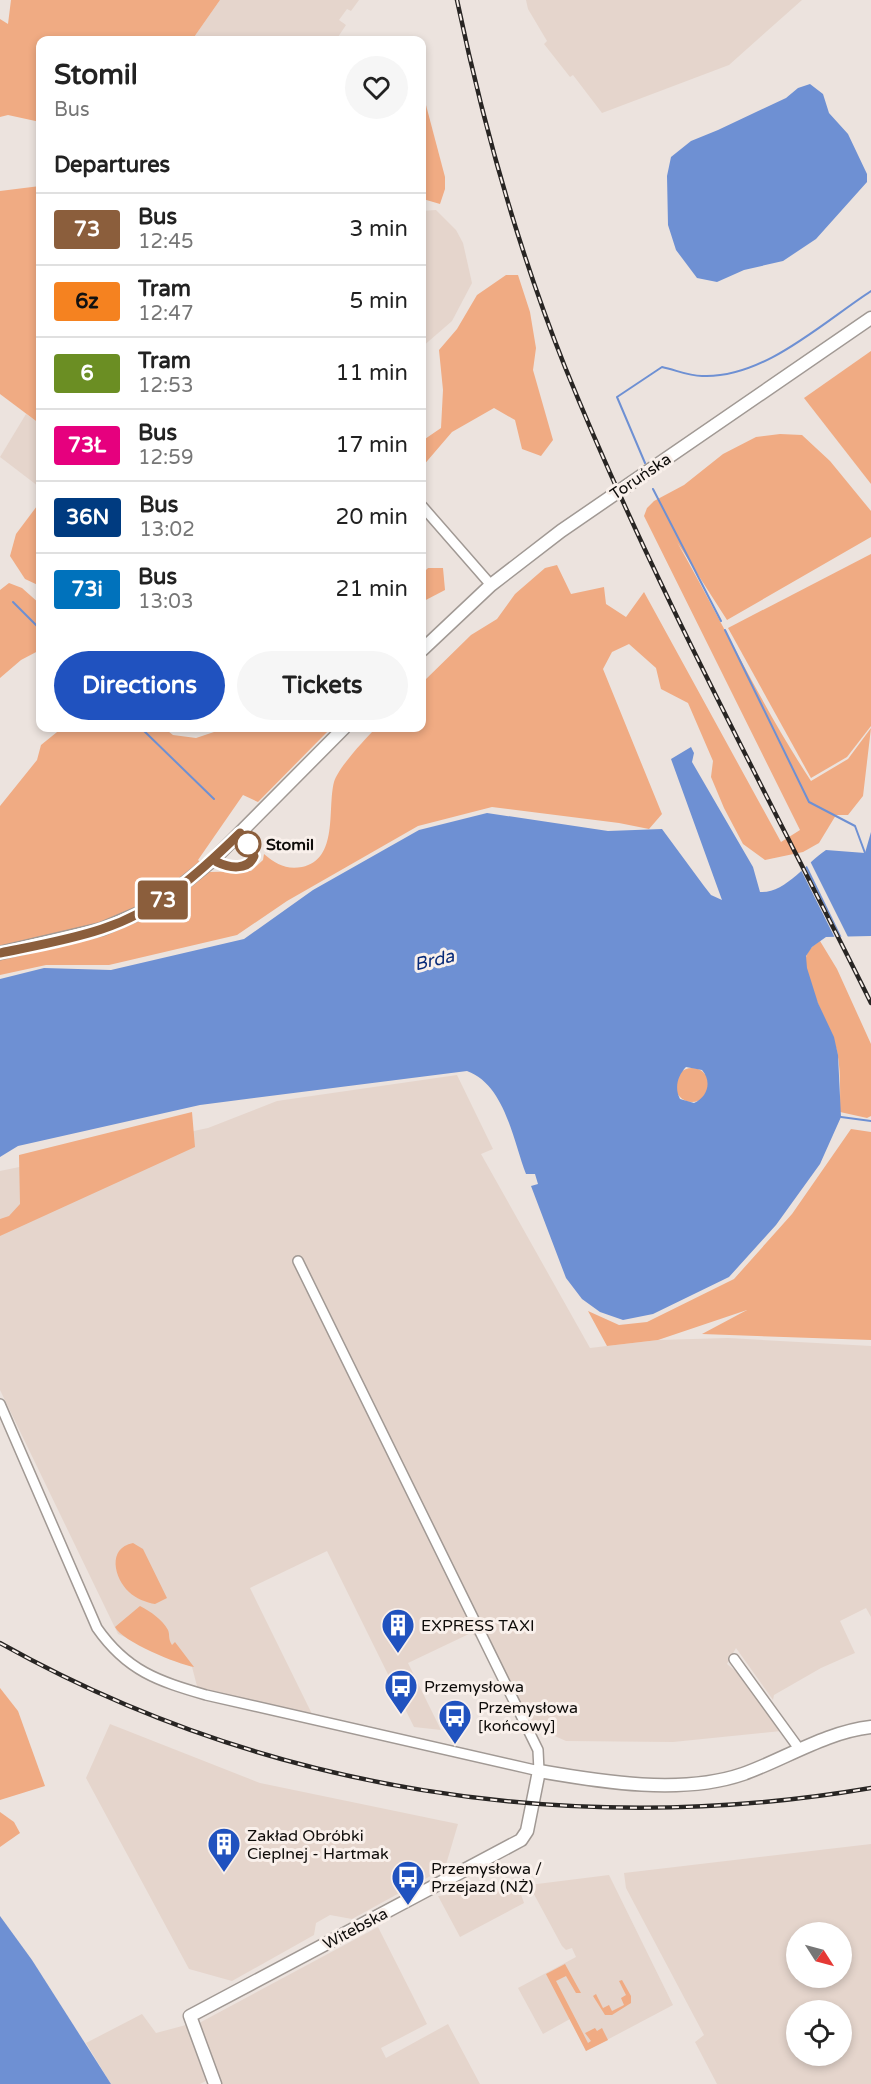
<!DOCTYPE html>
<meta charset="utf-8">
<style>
:root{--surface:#fff;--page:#f6f6f6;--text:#222;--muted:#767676;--line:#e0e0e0;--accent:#2052bf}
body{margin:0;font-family:"Varela Round",sans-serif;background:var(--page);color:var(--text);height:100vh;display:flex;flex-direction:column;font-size:22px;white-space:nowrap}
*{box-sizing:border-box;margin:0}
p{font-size:20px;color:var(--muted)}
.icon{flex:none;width:33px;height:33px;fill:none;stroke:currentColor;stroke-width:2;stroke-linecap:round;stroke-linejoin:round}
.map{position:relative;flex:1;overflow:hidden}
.sheet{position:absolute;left:36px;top:36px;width:390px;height:696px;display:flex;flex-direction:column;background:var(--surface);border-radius:12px;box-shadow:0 3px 9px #0003}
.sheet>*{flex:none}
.badge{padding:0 12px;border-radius:4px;font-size:21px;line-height:39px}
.needle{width:39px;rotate:126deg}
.controls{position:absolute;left:786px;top:1922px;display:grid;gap:12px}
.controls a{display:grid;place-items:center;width:66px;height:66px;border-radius:50%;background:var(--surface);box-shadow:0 3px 9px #0003;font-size:30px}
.map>.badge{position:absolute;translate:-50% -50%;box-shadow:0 0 0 3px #fff}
h2{padding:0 18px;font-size:22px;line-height:54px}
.round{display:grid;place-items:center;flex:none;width:63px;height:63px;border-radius:32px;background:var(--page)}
.headline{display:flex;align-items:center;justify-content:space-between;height:102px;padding:0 18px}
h1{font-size:28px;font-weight:700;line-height:45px}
.button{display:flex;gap:12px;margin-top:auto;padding:12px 18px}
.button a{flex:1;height:69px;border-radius:36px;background:var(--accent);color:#fff;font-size:24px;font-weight:700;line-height:69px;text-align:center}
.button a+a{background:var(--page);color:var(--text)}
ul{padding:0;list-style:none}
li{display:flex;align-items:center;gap:18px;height:72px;padding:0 18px;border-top:2px solid var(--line)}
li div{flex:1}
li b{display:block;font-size:22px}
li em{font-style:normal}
li .badge{min-width:66px;font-weight:700;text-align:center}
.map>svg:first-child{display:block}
.built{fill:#e5d5cc;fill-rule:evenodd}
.green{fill:#f0ab83}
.water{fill:#6e90d3;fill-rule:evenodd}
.pier{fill:#ece3de}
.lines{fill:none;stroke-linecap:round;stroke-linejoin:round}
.stream{stroke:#6e90d3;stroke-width:2}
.street-casing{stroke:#a19994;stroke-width:12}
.secondary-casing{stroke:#a19994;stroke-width:15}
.street{stroke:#fff;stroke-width:9}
.secondary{stroke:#fff;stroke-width:12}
.rail-casing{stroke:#282523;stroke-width:4.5}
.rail{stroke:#f9f0eb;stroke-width:2;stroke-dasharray:7;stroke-linecap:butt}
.line-casing{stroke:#fff;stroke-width:14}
.line{stroke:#8b5e3c;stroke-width:9}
.stop-dot{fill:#fff;stroke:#8b5e3c;stroke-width:3}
.labels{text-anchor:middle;stroke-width:6;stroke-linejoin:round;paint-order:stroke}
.street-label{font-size:16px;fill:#0e0c0a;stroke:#f9f0eb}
.stop-label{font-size:16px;font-weight:bold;fill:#0e0c0a;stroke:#f9f0eb;text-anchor:start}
.poi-label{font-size:16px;fill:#0e0c0a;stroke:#f9f0eb;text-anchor:start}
.water-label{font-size:18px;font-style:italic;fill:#082a78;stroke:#f9f0eb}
</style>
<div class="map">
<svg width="871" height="2084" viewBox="0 0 871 2084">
<rect width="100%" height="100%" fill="#ece3de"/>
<!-- built -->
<g class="built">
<path d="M220,0h139l-8,11 -4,-2 -8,11 7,5 -10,15h-144z"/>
<path d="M526,0h276l-73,65 -127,48 -29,-38 -3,2 -26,-33 3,-3 -19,-32z"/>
<path d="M436,210l20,20 7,13 9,40 -20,38 -30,26v-136z"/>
<path d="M26,414l14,10v58l-2,4 -38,-29z"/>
<path d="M457,1075l36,74 -12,5 109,194 68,-8 70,-2 143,8v271l-5,-9 -26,13 15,32 -34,15 -47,27 -1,5 -37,-52 -9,16 17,14 37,53 -108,11 -107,-1 -38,-17 -35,-74 -22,-17 -63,30 33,67 -27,-3 -87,-176 -77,37 62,126 -106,-23 -9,-5 -5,-19 -74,-33 -118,-244v-219l208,-43 69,-27z"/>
<path d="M110,1724l150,59 198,41 -13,44 -93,51 -22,-4 -14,8 -2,12 -82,46 -43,-12 -103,-191z"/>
<path d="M871,1844v240h-154l-22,-42 9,-7 -78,-147 -2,-15zM796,1932h46v45h-46zM796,2010h46v45h-46z"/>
<path d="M609,1875l64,130 -87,46 -16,-32 -27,15 -25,-46 58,-31 -4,-9 -6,2 -4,-4 -33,-61z"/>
<path d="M518,1886l6,17 -64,34 -22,-41z"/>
<path d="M378,1927l49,97 -46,24 5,10 62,-34 32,60h-260l-21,-55 2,-7z"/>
<path d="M142,2014l14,19 30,-8 20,56 -6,3h-89l-25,-41z"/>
</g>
<!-- green -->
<g class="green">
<path d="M11,0h209l-28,40h-152v82l-32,-7 -8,2v-98l8,5z"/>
<path d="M422,90l23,87v12l-5,15 -17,-5 -1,-6z"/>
<path d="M40,186v238l-40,-30v-203z"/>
<path d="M506,275h12l12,37 6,36 -3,22 20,70 -12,16 -19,-7 -7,-29 -21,-12 -42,24 -30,35v-26l19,-13 2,-38 -4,-40 18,-21 20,-34z"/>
<path d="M871,351v133l-67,-86z"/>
<path d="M780,434l22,1 28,26 41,50v26l-144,83 -50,-78c45,79 84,163 134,239l37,-22 23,-31 -8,68 -15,19h-12l-17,28 -16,9 -38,8 -22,-16 -19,-36 -13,-31 2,-16 -25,-58 -27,-14 -5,-21 -27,-24 -17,8 -9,17 59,145 -13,15 -30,-6 -127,-16 -74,19 -131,75 -50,34 -128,30h-63l-46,10v-169l37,-46 4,-15 21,-17h102l9,7 23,3 30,-10h105l-73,74 -15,-7 -45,65 12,12 41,-1 12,-11 1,-6c12,10 22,16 38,13 37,-8 25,-58 32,-85 4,-14 31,-43 42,-54h46v-45l49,-48 26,-16 18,-25 30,-26 12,-3 14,29 33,-7 2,17 20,13 18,-25 137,250 19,-12 -156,-314 3,-8 7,-7 30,-16 39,-31 33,-17z"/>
<path d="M40,502v84l-15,-7 -15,-23 6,-22z"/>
<path d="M871,554v172l-24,31 -36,21 -83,-150z"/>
<path d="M428,568h15l2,22 -23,12v-28z"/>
<path d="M9,583l13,5 18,16v46l-19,10 -21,18v-88z"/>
<path d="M820,941l17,28 34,75v72l-4,2 -27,-6c0,-20 1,-42 -3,-61 -5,-22 -38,-78 -30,-97 3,-6 7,-9 13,-13z"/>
<circle cx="692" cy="1085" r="17"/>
<path d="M192,1112l3,35 -195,89v-17l9,-3 11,-12 -1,-49z"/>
<path d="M851,1129l20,3v208l-169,-6 45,-24 -89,30 -51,6 -19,-35 31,14 28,-3 87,-43 58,-65z"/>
<path d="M133,1543l10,6 24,49 -12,6c-8,-1 -20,-6 -26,-12 -15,-14 -22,-44 4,-49z"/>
<path d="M140,1606c11,6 22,13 28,24 2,5 0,9 4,15l3,-3 19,25c-17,-3 -71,-25 -79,-40z"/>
<path d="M0,1688l18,23 27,75 -45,14z"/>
<path d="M0,1812l14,10 6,11 -20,14z"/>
<path d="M565,1964l16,29h-5l-10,-17 -10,5 32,62 3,-2 -6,-8 10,-5 2,3 5,-3 6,12 -22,11 -40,-77z"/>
<path d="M622,1980l9,16v7l-19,12h-7l-12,-19 3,-2 7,14 6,-3 3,6 12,-6 -3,-7 5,-3 -7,-14z"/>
</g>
<!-- water -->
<g class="water">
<path d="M810,84l13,10 6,19 19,21 19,40v8l-51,57 -33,22 -39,9 -27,12 -20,-4 -21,-28 -8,-25 -1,-49 4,-19 20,-16 27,-11 68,-32 12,-10z"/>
<path d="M691,747l3,6 -2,9 61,105 7,25c25,2 47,-30 66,-42l39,3 6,-21v104l-45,1 -14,10 -6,9 1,12 11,35 16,34 4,18 3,62 -21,47 -44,61 -47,52 -76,37 -30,6 -23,-8 -18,-13 -16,-21 -35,-92 7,-2 -3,-10h-9c-13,-34 -21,-89 -59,-103l-267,34 -182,41 -18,11v-178l44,-11 67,2 133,-31 69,-49 106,-60 68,-17 121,18 54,-2 42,57 7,9 11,5 -51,-141zM686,1067l16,3c10,11 6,27 -8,33l-14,-4c-6,-11 -2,-24 6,-32z"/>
<path d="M0,1916l32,44 79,124h-111z"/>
</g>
<!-- pier -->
<g class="pier">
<path d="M810,861l39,78 -6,1 -37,-76z"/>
<path d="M804,865l38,75h-6l-36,-72z"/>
</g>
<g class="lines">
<!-- stream -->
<g class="stream">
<path d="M645,463l-28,-66 45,-30c14,3 26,9 40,9 61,3 120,-53 169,-85"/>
<path d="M653,489l68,132"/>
<path d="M13,602l27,27"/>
<path d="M725,630l84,172 46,24 10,27"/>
<path d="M141,728l73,71"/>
<path d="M841,1117l30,4"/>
</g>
<defs>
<g id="street">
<path d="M422,506l69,79"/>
<path d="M0,1404l97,224c30,43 61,53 109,67l333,76 -1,-21 -240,-489"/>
<path d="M734,1659l66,91"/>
</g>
<g id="secondary">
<path d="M422,650l69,-65 70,-54 310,-213"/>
<path d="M0,953l102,-24 42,-18 23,-14 46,-37 131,-132"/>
<path d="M215,2084l-25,-68 331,-176 6,-9 12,-60c63,11 143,24 204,3 42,-15 83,-42 128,-47"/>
</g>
</defs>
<!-- street casing -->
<use href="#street" class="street-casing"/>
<!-- secondary casing -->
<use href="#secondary" class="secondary-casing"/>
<!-- street -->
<use href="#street" class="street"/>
<!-- secondary -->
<use href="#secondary" class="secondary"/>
<defs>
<g id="rail">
<path d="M457,0c26,124 61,249 108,367 88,218 202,426 306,636"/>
<path d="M0,1643c264,148 573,196 871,145"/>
</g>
</defs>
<!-- rail casing -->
<use href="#rail" class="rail-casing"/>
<!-- rail -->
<use href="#rail" class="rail"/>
</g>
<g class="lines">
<defs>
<path id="line" d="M0,953c34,-7 69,-13 102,-24 56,-18 97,-56 138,-96l14,23c-6,15 -25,12 -37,6"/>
</defs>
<!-- line casing -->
<use href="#line" class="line-casing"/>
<!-- line -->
<use href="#line" class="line"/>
</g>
<!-- icons -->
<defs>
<symbol id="building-pin" viewBox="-11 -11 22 30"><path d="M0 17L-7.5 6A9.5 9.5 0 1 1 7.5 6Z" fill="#2052bf" stroke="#f9f0eb"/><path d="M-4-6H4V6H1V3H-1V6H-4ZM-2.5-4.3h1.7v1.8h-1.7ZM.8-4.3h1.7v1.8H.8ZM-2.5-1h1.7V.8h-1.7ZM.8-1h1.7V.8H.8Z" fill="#fff"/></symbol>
<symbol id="bus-pin" viewBox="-11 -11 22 30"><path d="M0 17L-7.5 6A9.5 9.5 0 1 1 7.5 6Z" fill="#2052bf" stroke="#f9f0eb"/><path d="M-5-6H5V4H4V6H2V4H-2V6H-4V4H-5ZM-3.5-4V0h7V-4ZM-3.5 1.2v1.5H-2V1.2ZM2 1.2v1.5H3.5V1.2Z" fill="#fff"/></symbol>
</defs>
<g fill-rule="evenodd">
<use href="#building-pin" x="379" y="1606" width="38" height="52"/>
<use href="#bus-pin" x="382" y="1667" width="38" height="52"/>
<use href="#bus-pin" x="436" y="1697" width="38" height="52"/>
<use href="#building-pin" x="205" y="1825" width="38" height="52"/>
<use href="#bus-pin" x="389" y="1858" width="38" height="52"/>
</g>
<!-- markers -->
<circle class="stop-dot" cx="248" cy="844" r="12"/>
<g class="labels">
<!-- street labels -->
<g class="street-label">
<text transform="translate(640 476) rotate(-34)" y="6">Toruńska</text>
<text transform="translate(355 1928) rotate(-28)" y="6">Witebska</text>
</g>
<!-- stop labels -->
<g class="stop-label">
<text x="266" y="850">Stomil</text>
</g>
<!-- poi labels -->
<g class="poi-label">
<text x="421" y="1631">EXPRESS TAXI</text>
<text x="424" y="1692">Przemysłowa</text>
<text x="478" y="1713">Przemysłowa<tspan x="478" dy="18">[końcowy]</tspan></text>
<text x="247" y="1841">Zakład Obróbki<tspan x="247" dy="18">Cieplnej - Hartmak</tspan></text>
<text x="431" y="1874">Przemysłowa /<tspan x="431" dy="18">Przejazd (NŻ)</tspan></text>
</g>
<!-- water labels -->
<g class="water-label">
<text transform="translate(434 960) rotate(-13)" y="6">Brda</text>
</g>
</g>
</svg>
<div class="controls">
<a><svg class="needle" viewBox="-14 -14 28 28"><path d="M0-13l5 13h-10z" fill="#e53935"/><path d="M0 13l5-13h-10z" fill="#767676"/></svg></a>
<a><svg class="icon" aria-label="locate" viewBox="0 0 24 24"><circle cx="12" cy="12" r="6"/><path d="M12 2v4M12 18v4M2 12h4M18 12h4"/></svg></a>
</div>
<b class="badge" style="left:163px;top:900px;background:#8b5e3c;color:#fff">73</b>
<section class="sheet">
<div class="headline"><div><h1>Stomil</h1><p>Bus</p></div><a class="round"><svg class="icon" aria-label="heart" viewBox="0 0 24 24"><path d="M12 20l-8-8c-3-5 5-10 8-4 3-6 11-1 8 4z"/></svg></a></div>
<h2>Departures</h2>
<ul>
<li><span class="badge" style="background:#8b5e3c;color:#fff">73</span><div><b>Bus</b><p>12:45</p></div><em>3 min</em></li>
<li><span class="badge" style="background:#f58220;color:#111">6z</span><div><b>Tram</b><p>12:47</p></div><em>5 min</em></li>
<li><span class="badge" style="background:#6b8e23;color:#fff">6</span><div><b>Tram</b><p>12:53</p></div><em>11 min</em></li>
<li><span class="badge" style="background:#e6007e;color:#fff">73Ł</span><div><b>Bus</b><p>12:59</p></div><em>17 min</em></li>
<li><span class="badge" style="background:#003b80;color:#fff">36N</span><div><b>Bus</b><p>13:02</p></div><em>20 min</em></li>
<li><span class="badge" style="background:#0072bc;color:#fff">73i</span><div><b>Bus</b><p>13:03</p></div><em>21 min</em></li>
</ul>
<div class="button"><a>Directions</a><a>Tickets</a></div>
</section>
</div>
